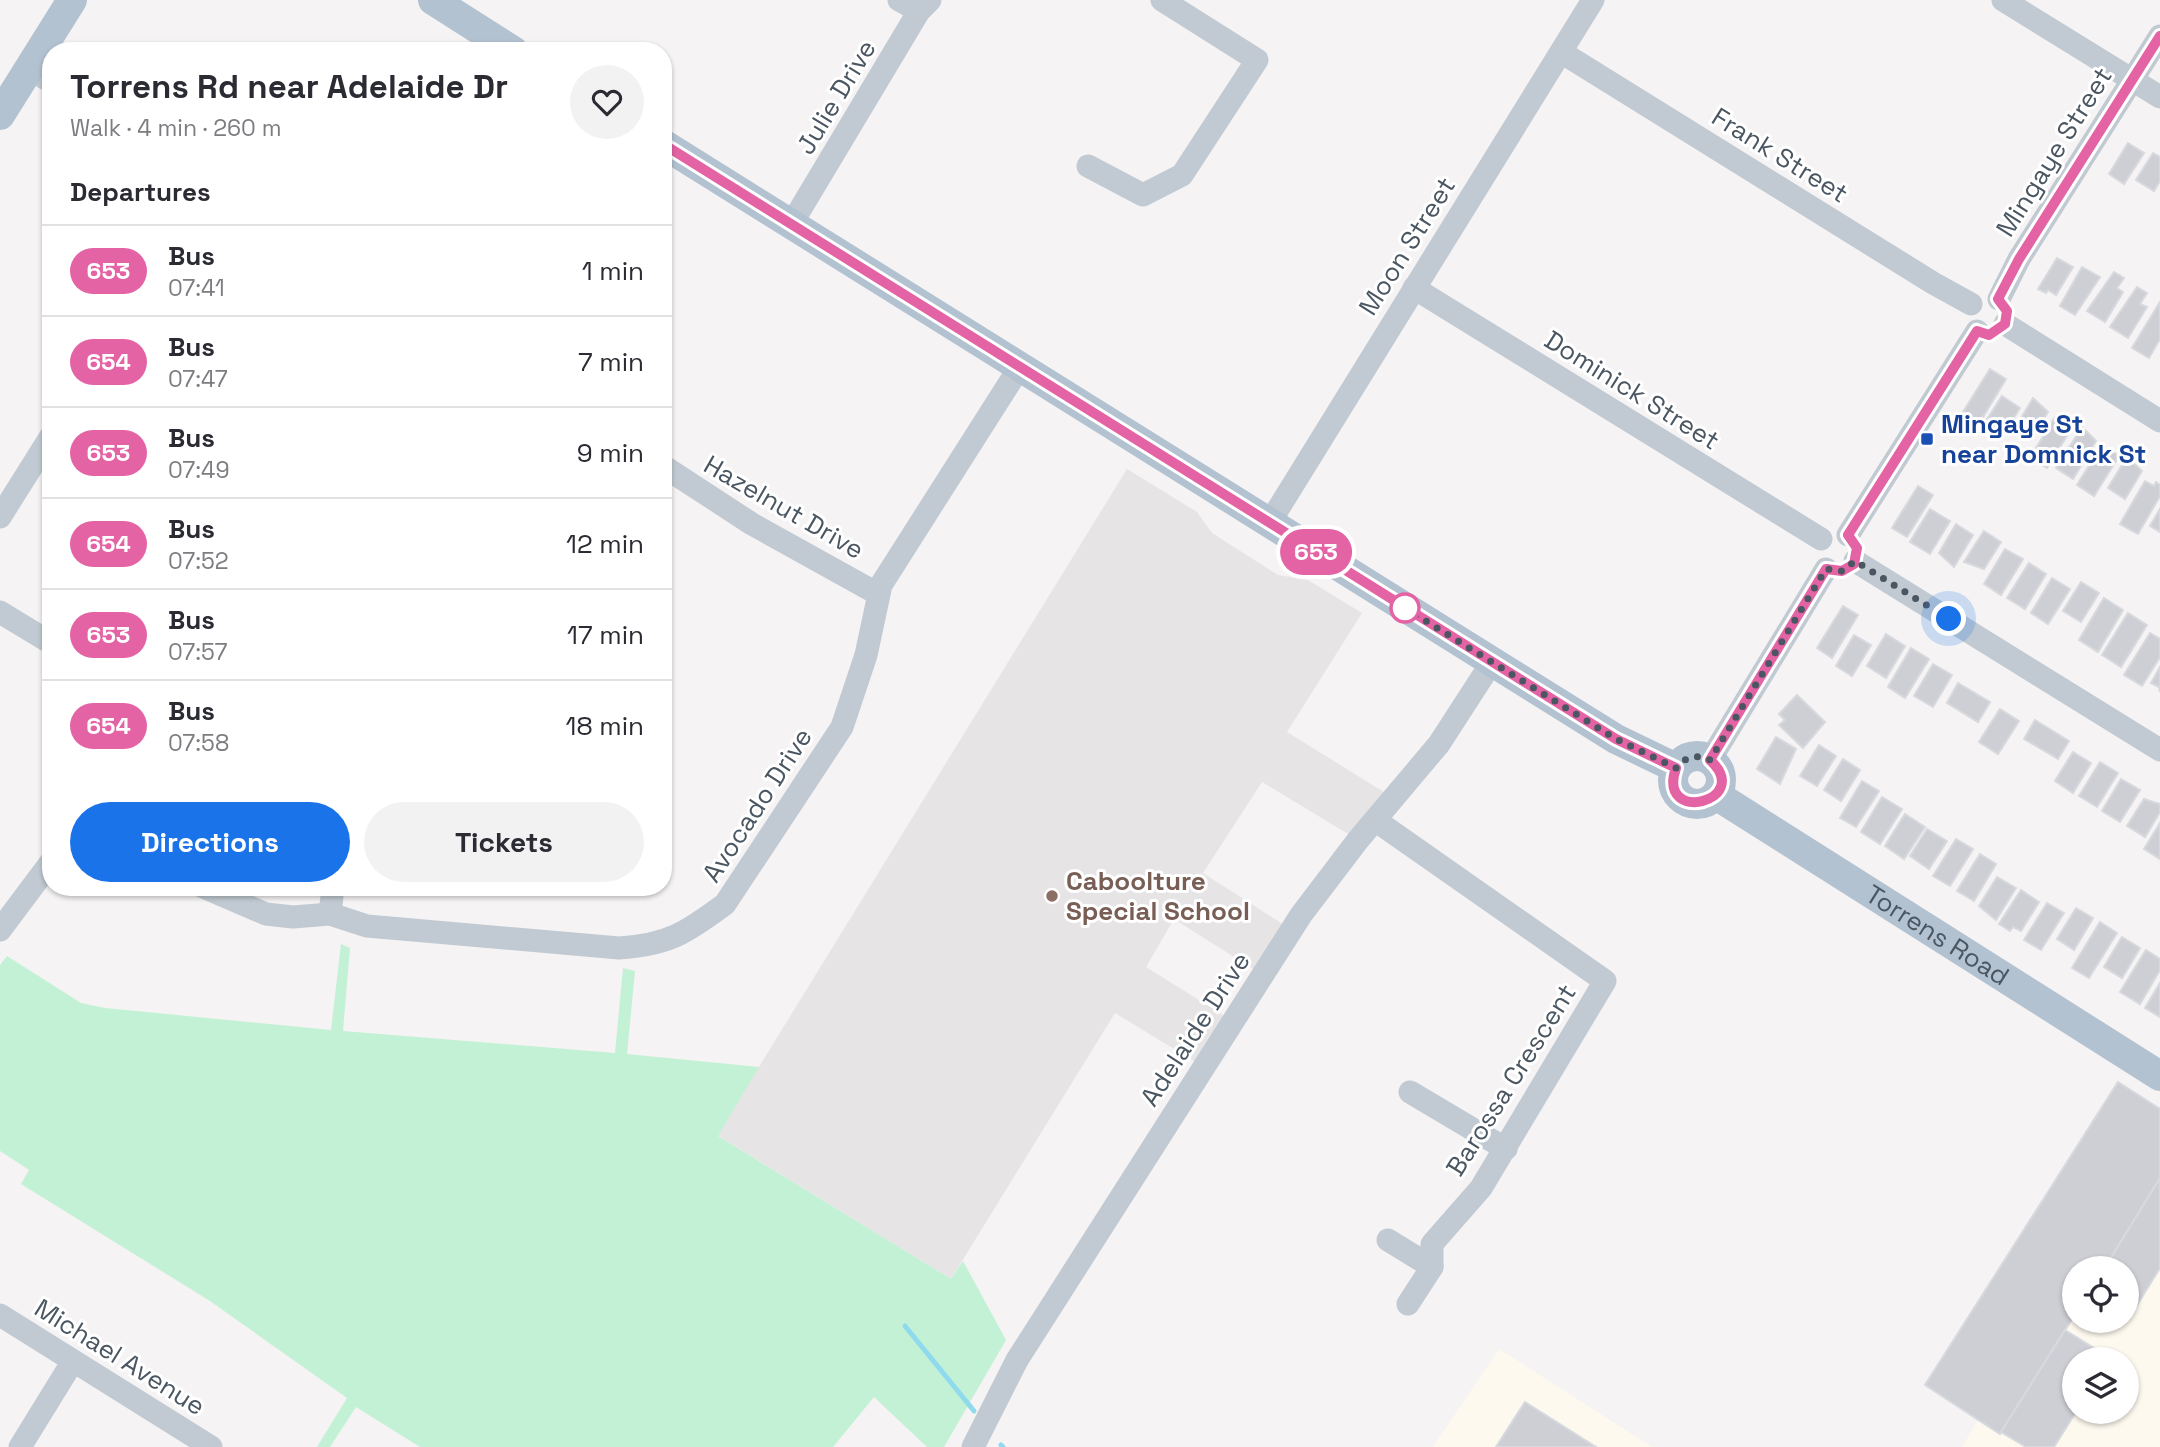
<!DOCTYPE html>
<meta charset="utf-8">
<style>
:root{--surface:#fff;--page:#f2f2f3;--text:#2b2b33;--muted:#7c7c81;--line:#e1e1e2;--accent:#1a73e8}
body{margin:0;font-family:"Space Grotesk",sans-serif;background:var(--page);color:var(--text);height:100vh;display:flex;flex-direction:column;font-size:26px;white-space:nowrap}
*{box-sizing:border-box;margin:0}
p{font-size:23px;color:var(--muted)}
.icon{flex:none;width:38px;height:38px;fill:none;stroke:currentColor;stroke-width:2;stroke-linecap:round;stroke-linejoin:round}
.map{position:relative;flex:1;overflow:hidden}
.sheet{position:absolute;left:42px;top:42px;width:630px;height:854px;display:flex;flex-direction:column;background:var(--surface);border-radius:28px;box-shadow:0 2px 5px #0004}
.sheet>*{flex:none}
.badge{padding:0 14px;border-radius:23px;font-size:24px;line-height:46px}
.buttons{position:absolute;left:2062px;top:1256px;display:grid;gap:14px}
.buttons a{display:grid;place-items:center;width:77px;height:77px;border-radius:50%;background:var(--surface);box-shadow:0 2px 5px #0004;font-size:35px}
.you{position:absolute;width:35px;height:35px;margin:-18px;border:5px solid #fff;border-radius:50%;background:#1a73e8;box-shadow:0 0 0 10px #1a73e833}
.map>.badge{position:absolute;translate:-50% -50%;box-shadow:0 0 0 4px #fff}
h2{padding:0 28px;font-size:26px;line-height:63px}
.round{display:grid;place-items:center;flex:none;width:74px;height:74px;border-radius:37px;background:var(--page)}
.head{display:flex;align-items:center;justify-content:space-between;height:119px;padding:0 28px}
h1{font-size:33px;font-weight:700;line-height:52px}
.primary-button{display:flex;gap:14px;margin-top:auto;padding:14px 28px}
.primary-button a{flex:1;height:80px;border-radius:42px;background:var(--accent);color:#fff;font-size:28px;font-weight:700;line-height:80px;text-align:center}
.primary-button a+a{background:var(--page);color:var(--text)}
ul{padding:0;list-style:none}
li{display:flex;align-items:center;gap:21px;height:91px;padding:0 28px;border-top:2px solid var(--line)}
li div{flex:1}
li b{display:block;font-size:26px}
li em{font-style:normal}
li .badge{min-width:77px;font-weight:700;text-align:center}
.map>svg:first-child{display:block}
.commercial{fill:#fdf9ef;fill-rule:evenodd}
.education{fill:#e6e4e5}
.green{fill:#c3f1d5}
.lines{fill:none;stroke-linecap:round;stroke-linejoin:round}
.stream{stroke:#90daee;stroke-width:5}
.building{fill:#cdcfd5;stroke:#d7d9de;stroke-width:2}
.minor{stroke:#c1cad2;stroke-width:23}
.major{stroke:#b3c2d1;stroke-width:30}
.line-casing{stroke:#fff;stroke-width:16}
.line{stroke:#e463a4;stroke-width:10}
.walk{stroke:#4a5661;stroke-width:7;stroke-dasharray:0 12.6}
.transit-dot{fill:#1a4fb4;stroke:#fff;stroke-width:2.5}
.stop-dot{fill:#fff;stroke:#e463a4;stroke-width:3.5}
.education-dot{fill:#8d6e63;stroke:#fff;stroke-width:2.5}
.labels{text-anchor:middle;stroke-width:6;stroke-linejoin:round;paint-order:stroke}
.street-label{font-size:26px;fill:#4a5661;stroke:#fff}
.transit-label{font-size:26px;font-weight:bold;fill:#164399;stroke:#fff;text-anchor:start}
.education-label{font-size:26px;font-weight:bold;fill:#785e54;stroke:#fff;text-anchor:start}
</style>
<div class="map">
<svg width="2160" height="1447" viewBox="0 0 2160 1447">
<rect width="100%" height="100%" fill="#f5f3f3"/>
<!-- commercial -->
<g class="commercial">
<path d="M2160,1178v269h-198l16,-27 22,14 74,-118v5h52v-52zM2074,1360h52v52h-52z"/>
<path d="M1499,1349l153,98h-219z"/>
</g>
<!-- education -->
<path class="education" d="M1127,469l70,43 15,21 66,42 30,5 54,33 -75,119 108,67 -37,41 -96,-58 -59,91 89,57 -28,46 -90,-57 -28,48 88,55 -32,44 -87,-53 -164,266 -234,-144z"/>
<!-- green -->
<path class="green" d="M341,944l9,4 -7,83 272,22 8,-85 12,3 -8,83 132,13 -41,69 233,143 12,-18 43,79 -62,107h-17l-53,-50 -41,50h-413l-64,-40 -26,40h-13l30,-49 -137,-97 -189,-117 8,-14 -29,-19v-186l7,-9 74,47 24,5 226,22z"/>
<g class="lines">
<!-- stream -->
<g class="stream">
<path d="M905,1326l69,85"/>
<path d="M1001,1445l2,2"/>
</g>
</g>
<!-- building -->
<g class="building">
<path d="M2128,143l16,10 -20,31 -15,-10z"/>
<path d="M2153,153l7,4v24l-6,10 -18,-11z"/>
<path d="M2057,258l16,9 -17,28 -8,-5 -2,3 -8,-4z"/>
<path d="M2082,267l18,10 -25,38 -15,-9z"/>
<path d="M2114,272l10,6 -7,10 6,4 -18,30 -18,-11z"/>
<path d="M2137,287l10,6 -7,11 7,3 -19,31 -18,-11z"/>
<path d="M2160,302v37l-11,19 -17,-10z"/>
<path d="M1990,369l16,10 -26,43 -17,-10z"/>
<path d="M2002,396l18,12 -18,29 -19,-11z"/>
<path d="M2033,398l15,14 -17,28 -17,-10z"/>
<path d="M2055,417l8,4 -2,4 9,6 -23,37 -17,-10z"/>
<path d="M2082,427l14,14 -23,38 -17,-11z"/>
<path d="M2102,445l17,11 -25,40 -17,-11z"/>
<path d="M2127,457l15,14 -17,28 -17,-11z"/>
<path d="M2145,481l9,5 2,-4 4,3v11l-22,38 -18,-10z"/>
<path d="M1918,486l15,9 -26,42 -15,-9z"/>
<path d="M1930,509l20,12 -20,33 -20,-12z"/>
<path d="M2160,509v23l-10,-6z"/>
<path d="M1956,524l17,11 -19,32 -15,-14z"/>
<path d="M1984,531l17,11 -17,27 -20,-7z"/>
<path d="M2005,549l18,10 -22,36 -17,-11z"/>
<path d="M2029,563l17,11 -21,35 -18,-11z"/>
<path d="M2052,578l18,11 -22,35 -17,-11z"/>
<path d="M2081,582l18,11 -18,29 -18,-11z"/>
<path d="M2104,598l19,12 -25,42 -19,-12z"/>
<path d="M1843,606l15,9 -26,43 -15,-10z"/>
<path d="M2128,613l19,12 -26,42 -19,-12z"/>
<path d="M2150,633l10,6v18l-18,29 -18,-11z"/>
<path d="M1886,634l19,12 -19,32 -19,-12z"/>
<path d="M1854,635l17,10 -19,31 -16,-10z"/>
<path d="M1911,648l18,11 -24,39 -17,-11z"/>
<path d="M1933,664l19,11 -19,32 -19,-11z"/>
<path d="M2160,667v25l-1,-5 -8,-4z"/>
<path d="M1958,683l32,19 -12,20 -31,-19z"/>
<path d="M1797,695l28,27 -22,26 -24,-23 6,-5 -6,-6z"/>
<path d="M2000,709l19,12 -21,33 -19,-12z"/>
<path d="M2035,720l34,21 -11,18 -34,-20z"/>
<path d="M1776,737l20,12 -16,35 -23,-15z"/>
<path d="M1819,745l17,11 -19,30 -17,-10z"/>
<path d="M2073,752l18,11 -18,30 -18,-12z"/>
<path d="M1843,759l17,11 -19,31 -17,-11z"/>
<path d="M2100,762l18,11 -21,34 -18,-11z"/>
<path d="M2121,779l19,11 -20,32 -18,-11z"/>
<path d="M1862,781l17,10 -23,36 -16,-9z"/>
<path d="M1882,797l20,12 -22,35 -19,-12z"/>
<path d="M2144,799l16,5v8l-15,25 -18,-11z"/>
<path d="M1905,814l20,13 -21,32 -19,-13z"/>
<path d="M2160,823v36l-16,-10z"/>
<path d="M1927,829l20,12 -18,28 -19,-13z"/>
<path d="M1956,839l17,10 -23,37 -17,-10z"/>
<path d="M1980,854l16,10 -22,37 -17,-10z"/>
<path d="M1997,877l19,11 -20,32 -17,-14z"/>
<path d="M2021,890l18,12 -18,29 -8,-4 -3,4 -11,-7z"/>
<path d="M2047,903l17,10 -23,37 -17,-10z"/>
<path d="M2076,908l17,10 -19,32 -17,-11z"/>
<path d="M2100,922l17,11 -28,45 -17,-10z"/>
<path d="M2122,937l18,11 -18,30 -18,-11z"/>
<path d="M2146,950l14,9v11l-20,34 -20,-12z"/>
<path d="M2160,983v34l-15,-9z"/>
<path d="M2118,1082l42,27v69l-56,91h-30v47l-74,118 -75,-49z"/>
<path d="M2160,1178v90l-31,50 -3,-49h-22z"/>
<path d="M2065,1330l45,28 -36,2 2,52 -22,35h-28l-25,-15z"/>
<path d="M1525,1402l71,45h-100z"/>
</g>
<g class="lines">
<!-- minor -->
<g class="minor">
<path d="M899,0l20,11"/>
<path d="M2003,0l157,97"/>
<path d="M1561,52l372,231 38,21"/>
<path d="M29,68l22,14"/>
<path d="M1088,166l55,29 39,-20 75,-115 -95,-60"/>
<path d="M792,223l127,-212 11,-11"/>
<path d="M1414,288l407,251"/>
<path d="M1999,299l20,-40 141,-223"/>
<path d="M2005,324l155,97"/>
<path d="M663,466l89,58 126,70"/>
<path d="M0,517l51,-81"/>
<path d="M1270,522l323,-522"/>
<path d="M1848,535l129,-204"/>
<path d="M1855,561l305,189"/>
<path d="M0,612l51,31"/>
<path d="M1710,760l116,-191"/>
<path d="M1375,820l230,161 -124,207 -49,56v23l-24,37"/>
<path d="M203,887l63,27 27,3 37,-3 37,12 252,22c49,-3 67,-15 106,-44l117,-177 24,-72 15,-70 138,-217"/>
<path d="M330,914l3,-27"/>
<path d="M0,930l51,-68"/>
<path d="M1410,1092l96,57"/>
<path d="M1388,1240l44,27"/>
<path d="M0,1315l211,132"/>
<path d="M20,1447l53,-86"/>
<path d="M973,1447l44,-87 284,-445 57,-75 81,-96 53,-82"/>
</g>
<!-- major -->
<g class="major">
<path d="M433,0l80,51"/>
<path d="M0,115l72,-115"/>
<path d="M663,144l953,595 60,29"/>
<circle cx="1697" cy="780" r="24"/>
<path id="s1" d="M1716,795l444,281"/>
</g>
</g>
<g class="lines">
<defs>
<path id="line" d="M663,144l953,595 60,29c-20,58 79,33 34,-8l3,-5 113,-186 16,2 12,-7 3,-16 -9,-13 129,-204 12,4 16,-11 2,-13 -9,-12 21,-40 141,-223"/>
</defs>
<!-- line casing -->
<use href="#line" class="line-casing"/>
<!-- line -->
<use href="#line" class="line"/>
<!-- walk -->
<path class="walk" d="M1405,608l211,131 60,29c10,-12 20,-14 34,-8l116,-191 16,2 13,-10 94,58"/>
</g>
<!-- markers -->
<rect class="transit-dot" x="1920" y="432" width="14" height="14" rx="3.5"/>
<circle class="stop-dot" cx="1405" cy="608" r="14"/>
<circle class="education-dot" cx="1052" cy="896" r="7"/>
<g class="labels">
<!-- street labels -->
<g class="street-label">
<text transform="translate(836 97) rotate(-59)" y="9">Julie Drive</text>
<text transform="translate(2054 152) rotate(-58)" y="9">Mingaye Street</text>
<text transform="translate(1780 155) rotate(32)" y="9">Frank Street</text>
<text transform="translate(1407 246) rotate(-58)" y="9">Moon Street</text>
<text transform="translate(1632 390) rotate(32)" y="9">Dominick Street</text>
<text transform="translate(784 507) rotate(30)" y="9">Hazelnut Drive</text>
<text transform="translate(757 805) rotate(-57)" y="9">Avocado Drive</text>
<text dy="9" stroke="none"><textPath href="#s1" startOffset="262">Torrens Road</textPath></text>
<text transform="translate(1195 1029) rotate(-57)" y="9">Adelaide Drive</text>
<text transform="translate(1511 1080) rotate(-58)" y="9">Barossa Crescent</text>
<text transform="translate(120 1357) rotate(32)" y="9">Michael Avenue</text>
</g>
<!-- transit labels -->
<g class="transit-label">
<text x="1941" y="433">Mingaye St<tspan x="1941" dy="30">near Domnick St</tspan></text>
</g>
<!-- education labels -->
<g class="education-label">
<text x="1066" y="890">Caboolture<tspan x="1066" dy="30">Special School</tspan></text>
</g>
</g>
</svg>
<div class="buttons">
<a><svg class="icon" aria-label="locate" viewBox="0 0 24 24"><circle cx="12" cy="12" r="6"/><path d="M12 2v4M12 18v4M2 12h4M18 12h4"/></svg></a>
<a><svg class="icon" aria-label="layers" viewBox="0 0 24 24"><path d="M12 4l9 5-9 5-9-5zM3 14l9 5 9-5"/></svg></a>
</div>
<div class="you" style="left:1949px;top:619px"></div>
<b class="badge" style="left:1316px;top:552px;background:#e463a4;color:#fff">653</b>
<section class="sheet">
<div class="head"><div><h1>Torrens Rd near Adelaide Dr</h1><p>Walk · 4 min · 260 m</p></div><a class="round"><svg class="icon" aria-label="heart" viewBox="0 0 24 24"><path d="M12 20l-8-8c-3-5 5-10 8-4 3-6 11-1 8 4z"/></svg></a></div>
<h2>Departures</h2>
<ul>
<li><span class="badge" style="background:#e463a4;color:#fff">653</span><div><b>Bus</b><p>07:41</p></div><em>1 min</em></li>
<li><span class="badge" style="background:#e463a4;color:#fff">654</span><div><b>Bus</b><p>07:47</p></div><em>7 min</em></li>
<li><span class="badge" style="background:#e463a4;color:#fff">653</span><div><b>Bus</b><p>07:49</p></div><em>9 min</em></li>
<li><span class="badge" style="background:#e463a4;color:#fff">654</span><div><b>Bus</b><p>07:52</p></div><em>12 min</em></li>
<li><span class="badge" style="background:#e463a4;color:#fff">653</span><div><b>Bus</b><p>07:57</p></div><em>17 min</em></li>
<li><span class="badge" style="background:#e463a4;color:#fff">654</span><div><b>Bus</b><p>07:58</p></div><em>18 min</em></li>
</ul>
<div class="primary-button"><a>Directions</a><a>Tickets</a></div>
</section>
</div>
